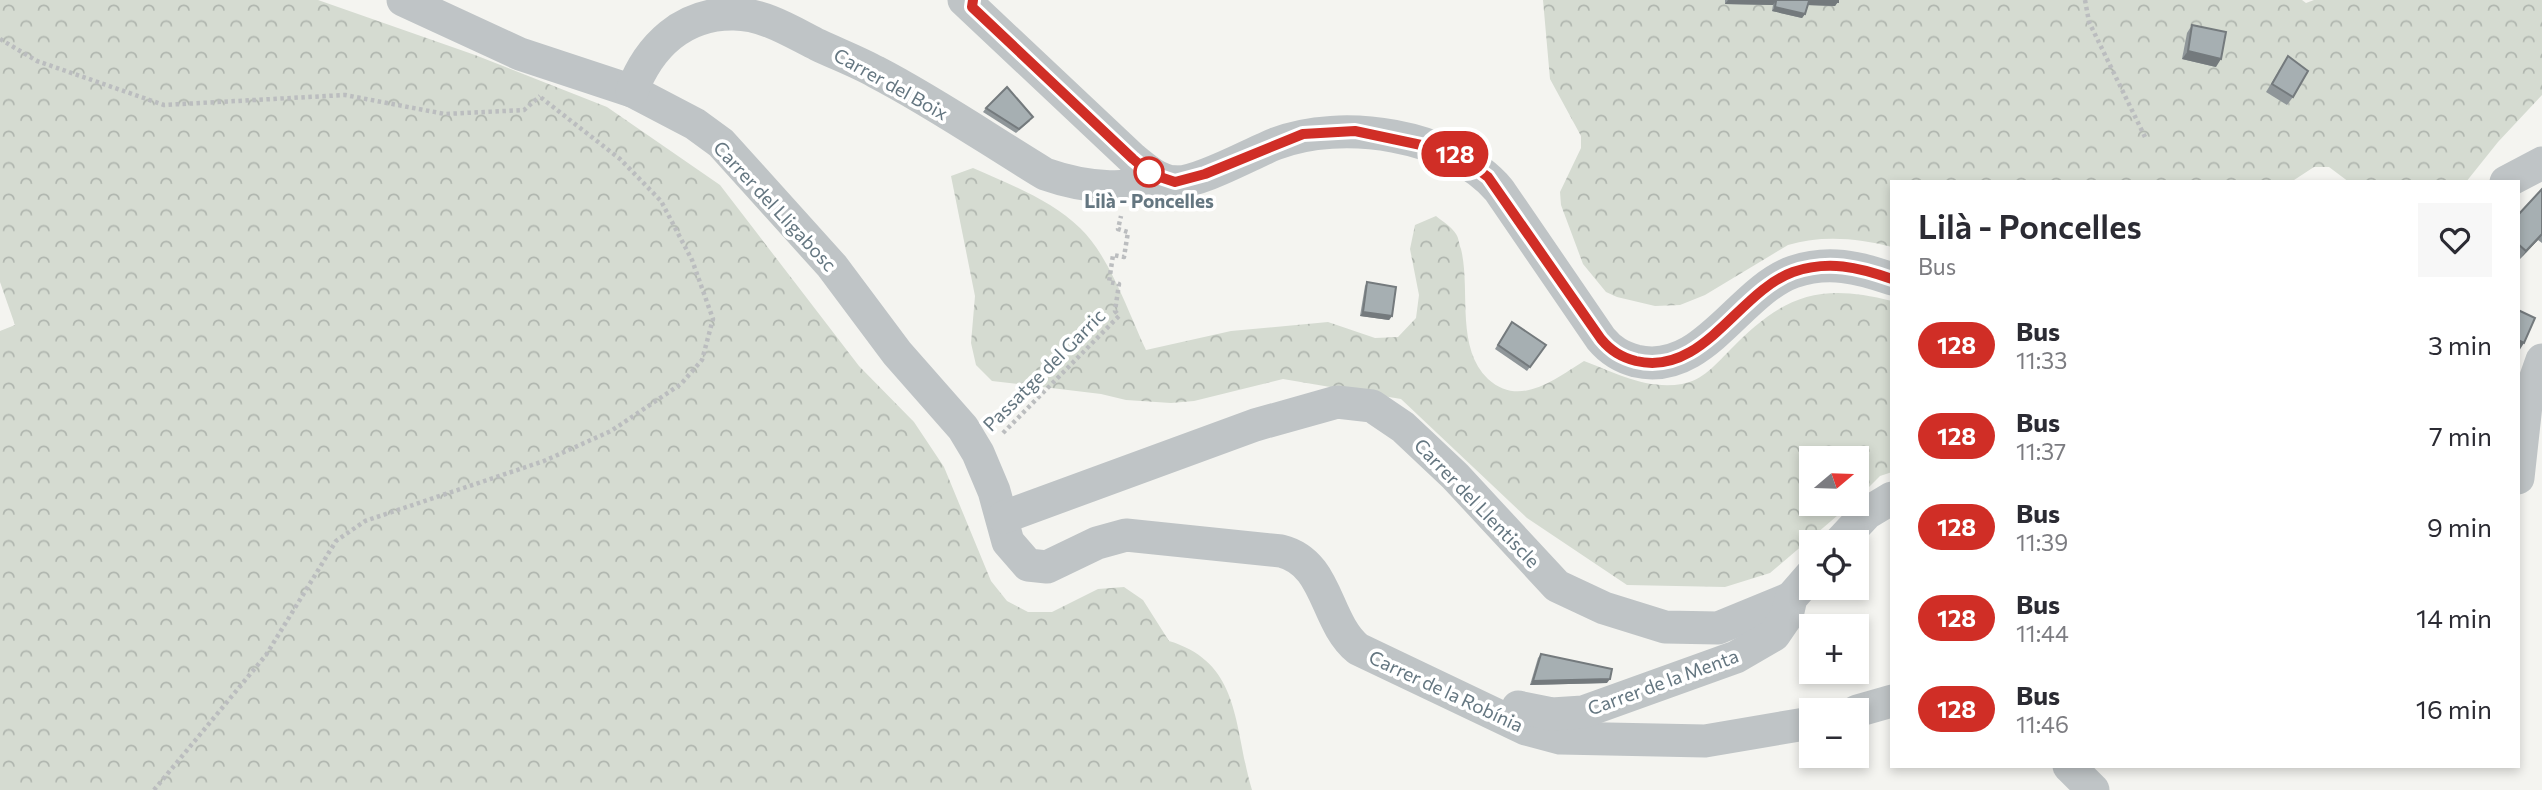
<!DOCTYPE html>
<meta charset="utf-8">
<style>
:root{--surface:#fff;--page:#f7f7f7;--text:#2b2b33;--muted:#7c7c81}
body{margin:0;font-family:Commissioner,sans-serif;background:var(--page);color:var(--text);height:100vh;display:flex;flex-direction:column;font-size:26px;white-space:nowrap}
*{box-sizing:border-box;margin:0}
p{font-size:23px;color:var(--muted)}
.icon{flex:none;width:38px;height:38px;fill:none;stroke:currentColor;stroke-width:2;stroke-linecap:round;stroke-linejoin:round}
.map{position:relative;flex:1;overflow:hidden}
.panel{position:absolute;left:1890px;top:180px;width:630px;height:588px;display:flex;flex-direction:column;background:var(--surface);border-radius:0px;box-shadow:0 4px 10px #0003}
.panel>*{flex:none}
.badge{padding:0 14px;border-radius:23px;font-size:24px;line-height:46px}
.needle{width:46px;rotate:71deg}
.controls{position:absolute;left:1799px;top:446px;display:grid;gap:14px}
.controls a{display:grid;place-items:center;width:70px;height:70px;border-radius:0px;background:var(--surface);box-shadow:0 4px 10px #0003;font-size:35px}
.map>.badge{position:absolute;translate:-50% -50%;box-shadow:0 0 0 4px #fff}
.round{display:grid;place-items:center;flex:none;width:74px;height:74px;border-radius:0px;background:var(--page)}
.head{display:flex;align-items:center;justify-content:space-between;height:119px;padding:0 28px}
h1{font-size:33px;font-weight:600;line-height:52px}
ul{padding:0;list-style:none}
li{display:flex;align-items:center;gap:21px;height:91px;padding:0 28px}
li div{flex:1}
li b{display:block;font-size:26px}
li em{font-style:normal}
li .badge{min-width:77px;font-weight:700;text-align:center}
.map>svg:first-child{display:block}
.forest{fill:url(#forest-crowns)}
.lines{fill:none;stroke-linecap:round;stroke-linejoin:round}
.path{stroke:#bbbdbf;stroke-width:4.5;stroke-dasharray:3.5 3.5;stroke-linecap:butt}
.minor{stroke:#bfc4c6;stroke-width:33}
.wall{fill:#8f9699}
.shaded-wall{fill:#747a7d}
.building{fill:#a6afb2;stroke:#747a7d;stroke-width:2}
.line-casing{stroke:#fff;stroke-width:16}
.line{stroke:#d02e26;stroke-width:10}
.stop-dot{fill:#fff;stroke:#d02e26;stroke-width:3.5}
.labels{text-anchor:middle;stroke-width:7;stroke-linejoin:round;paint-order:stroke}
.street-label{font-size:19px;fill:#647680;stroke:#fff}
.stop-label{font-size:19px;font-weight:bold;fill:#647680;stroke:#fff}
</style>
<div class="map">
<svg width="2542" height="790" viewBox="0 0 2542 790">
<defs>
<pattern id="forest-crowns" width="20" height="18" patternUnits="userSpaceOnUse" patternTransform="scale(1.75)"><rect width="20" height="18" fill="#d5dbd1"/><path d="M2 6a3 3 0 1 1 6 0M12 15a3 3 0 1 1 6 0" fill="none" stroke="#b0b6af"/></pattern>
</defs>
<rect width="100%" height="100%" fill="#f4f4f0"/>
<!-- forest -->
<g class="forest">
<path d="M0,0h318l157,55 132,52 113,78 139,181 55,56 30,45 47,114 16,20 21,11h24l46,-23 26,-2 19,13 26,41c73,22 64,86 83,149h-1252v-459l15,-6 -15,-43z"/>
<path d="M1543,0h759l4,3 8,-3h228v95l-44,47 -32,40h-117l-20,-15h-15l-23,15h-399v65c-34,-9 -71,-12 -104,-2l-83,50 -25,10 -25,1 -38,-9 -11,-5 -23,-28 -22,-59 -1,-13 21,-44v-12l-31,-57z"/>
<path d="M973,168c36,16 78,32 107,60 29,27 49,86 66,122l85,-19 97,-9 47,16 23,-1 18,-19 3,-23 -9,-46 5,-24 21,-9c6,5 16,11 20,18 3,4 3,11 5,15 10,41 -6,98 27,130 32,29 67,0 96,-18 32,12 63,29 98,23 21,-4 33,-19 47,-33 53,-55 89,-69 163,-50v171l-12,4 -23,23v-41h-46v46h40l-81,69 -45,14 -98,-2 -100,-67 -126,-119 -118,-20 -89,22 -23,2 -45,-3 -25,-6 -109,-13 -16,-16 -5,-22 4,-47 -24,-120z"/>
</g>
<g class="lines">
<!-- path -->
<g class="path">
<path d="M2085,0l4,22 56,115"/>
<path d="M0,39l37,22 127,44 181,-10 100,19 79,-4 16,-14"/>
<path d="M1003,433l116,-117 -4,-5 4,-27 -10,-2 4,-27 11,2 4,-25 -10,-3 3,-13"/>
<path d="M154,790l112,-135 70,-114 29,-20 179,-60 67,-30 70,-47 21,-24 11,-41 -21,-59 -31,-59 -41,-42 -81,-63"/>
</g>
<!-- minor -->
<g class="minor">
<path d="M403,0l117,54 112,37 63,33 26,19 111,123 65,87 66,75 15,25 16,38 14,51 20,23 19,2 50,-24 29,-8 155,16c48,12 43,70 77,98l168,80 34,9 145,3 106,-18"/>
<path d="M964,0l169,159c12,10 26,22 42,23 22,2 77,-29 100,-38 66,-26 177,-10 224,46l102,149c10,12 20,18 35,22 67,16 102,-69 157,-89 35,-12 65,-5 99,7"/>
<path d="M632,91c17,-45 51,-78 102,-77 30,0 58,18 84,31 19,9 40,17 58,27 58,30 113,68 169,102 48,17 80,14 131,8"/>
<path d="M2506,182l36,-19"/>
<path d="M2518,478l8,-73 16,-45"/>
<path d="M1004,517l251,-92 82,-23 35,4 31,21 52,49 102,110 47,22 61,19 53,1 73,-30"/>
<path d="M1840,542l27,-29 25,-15"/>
<path d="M1518,707l34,7 31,-2 153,-55 38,-22 13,-19 4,-18 20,-23"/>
<path d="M1857,711l35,-10"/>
<path d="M2069,766l24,24"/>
</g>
</g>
<!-- wall -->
<g class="wall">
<path d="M1725,0h113l-3,6 -27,-1 -3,9 -3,4 -30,-7 1,-6 -48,-1z"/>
<path d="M2192,25l24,42 -34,-8 5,-26z"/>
<path d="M2288,56l5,41 -6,8 -21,-13z"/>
<path d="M986,108l44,13 -14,12 -33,-21z"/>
<path d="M2542,189v54l-4,-3 -18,19 -2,-2v-42z"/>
<path d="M1367,282l25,34 -3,4 -29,-4 5,-30z"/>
<path d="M1512,322l34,23 -19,26 -32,-22z"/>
<path d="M1541,654l66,29 -77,2 8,-27z"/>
</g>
<!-- shaded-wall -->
<g class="shaded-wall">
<path d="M1728,0l48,1 -3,4 -48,-1z"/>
<path d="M1809,1l29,1 -3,4 -29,-1z"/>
<path d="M1775,7l30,7 -3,4 -30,-7z"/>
<path d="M2188,51l33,8 -5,8 -34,-8z"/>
<path d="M2542,234l-4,6 -18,19 6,-8z"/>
<path d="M1363,312l29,4 -3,4 -29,-4z"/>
<path d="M2518,340l6,3 -5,8h-1z"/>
<path d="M1610,679l-3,4 -77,2 3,-4z"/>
</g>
<!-- building -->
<g class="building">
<path d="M1728,0h110v2l-29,-1 -4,13 -30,-7 1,-6z"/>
<path d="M2192,25l34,7 -5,27 -33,-8z"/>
<path d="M2288,56l20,15 -15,26 -21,-13z"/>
<path d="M1007,87l26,30 -14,12 -33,-21z"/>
<path d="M2542,189v45l-16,17 -8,-7v-29z"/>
<path d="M1367,282l29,5 -4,29 -29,-4z"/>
<path d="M2518,310l17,8 -11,25 -6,-3z"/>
<path d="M1512,322l34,23 -16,22 -32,-22z"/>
<path d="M1541,654l71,15 -2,10 -77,2z"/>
</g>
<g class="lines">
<defs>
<path id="line" d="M973,0l-1,7 161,152 18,15 24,8 30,-8 98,-40 52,-3 85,18 21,8 27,20 113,162c10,12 20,18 35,22 67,16 102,-69 157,-89 35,-12 65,-5 99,7"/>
</defs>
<!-- line casing -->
<use href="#line" class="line-casing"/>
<!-- line -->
<use href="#line" class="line"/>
</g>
<!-- markers -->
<circle class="stop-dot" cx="1149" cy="172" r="14"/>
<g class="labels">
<!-- street labels -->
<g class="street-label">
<text transform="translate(891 84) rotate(29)" y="7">Carrer del Boix</text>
<text transform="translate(775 206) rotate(47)" y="7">Carrer del Lligabosc</text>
<text transform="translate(1044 370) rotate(-45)" y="7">Passatge del Garric</text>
<text transform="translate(1477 503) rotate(46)" y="7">Carrer del Llentiscle</text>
<text transform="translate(1663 682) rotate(-20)" y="7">Carrer de la Menta</text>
<text transform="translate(1446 691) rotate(25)" y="7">Carrer de la Robínia</text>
</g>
<!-- stop labels -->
<g class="stop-label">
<text x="1149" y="208">Lilà - Poncelles</text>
</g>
</g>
</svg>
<div class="controls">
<a><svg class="needle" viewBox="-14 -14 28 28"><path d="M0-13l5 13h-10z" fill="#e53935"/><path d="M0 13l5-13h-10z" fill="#7c7c81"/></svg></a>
<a><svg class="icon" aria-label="locate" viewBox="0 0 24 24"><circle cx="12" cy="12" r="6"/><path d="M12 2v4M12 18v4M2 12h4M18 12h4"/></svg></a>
<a>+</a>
<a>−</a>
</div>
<b class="badge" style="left:1455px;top:154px;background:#d02e26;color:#fff">128</b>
<section class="panel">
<div class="head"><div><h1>Lilà - Poncelles</h1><p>Bus</p></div><a class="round"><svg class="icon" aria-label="heart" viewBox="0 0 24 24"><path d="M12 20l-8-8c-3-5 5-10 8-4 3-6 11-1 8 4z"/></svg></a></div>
<ul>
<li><span class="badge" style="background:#d02e26;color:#fff">128</span><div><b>Bus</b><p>11:33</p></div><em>3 min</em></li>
<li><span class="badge" style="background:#d02e26;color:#fff">128</span><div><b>Bus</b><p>11:37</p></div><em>7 min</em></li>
<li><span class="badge" style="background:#d02e26;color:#fff">128</span><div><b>Bus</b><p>11:39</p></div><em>9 min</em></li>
<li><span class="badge" style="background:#d02e26;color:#fff">128</span><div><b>Bus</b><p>11:44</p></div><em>14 min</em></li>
<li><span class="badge" style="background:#d02e26;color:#fff">128</span><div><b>Bus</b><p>11:46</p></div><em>16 min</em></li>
</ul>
</section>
</div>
